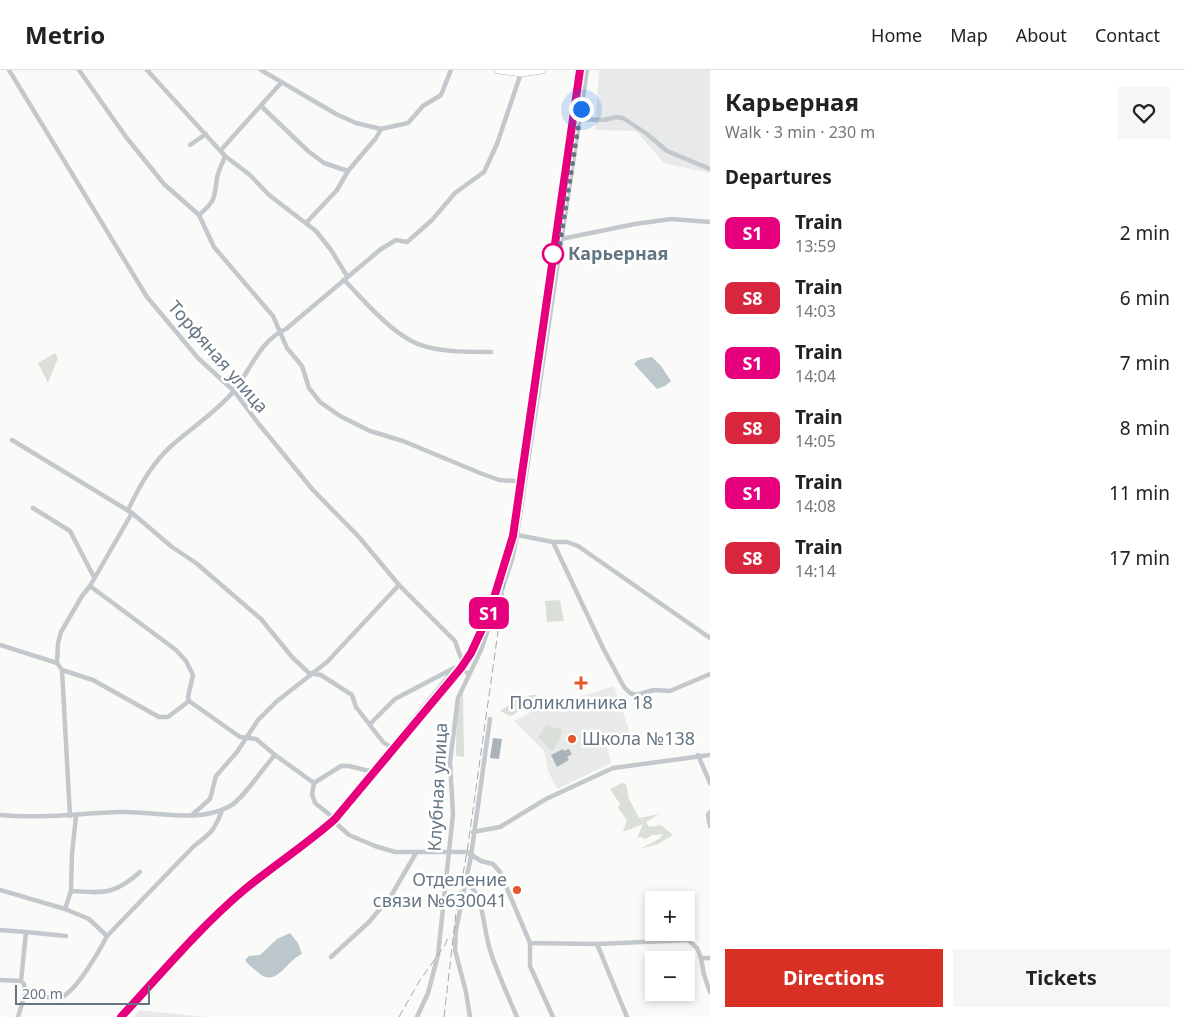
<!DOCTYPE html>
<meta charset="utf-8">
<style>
:root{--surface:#fff;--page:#f6f6f6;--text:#222;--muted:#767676;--line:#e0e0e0;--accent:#d93025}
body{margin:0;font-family:"Noto Sans",sans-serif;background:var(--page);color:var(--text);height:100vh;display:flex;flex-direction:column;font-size:19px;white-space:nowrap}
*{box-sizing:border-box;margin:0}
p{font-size:16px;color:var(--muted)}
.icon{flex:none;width:28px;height:28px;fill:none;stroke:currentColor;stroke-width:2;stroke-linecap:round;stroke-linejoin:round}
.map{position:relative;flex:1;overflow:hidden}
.details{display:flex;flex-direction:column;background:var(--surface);width:475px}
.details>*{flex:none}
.badge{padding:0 10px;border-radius:8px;font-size:18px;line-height:32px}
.tools{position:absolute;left:645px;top:821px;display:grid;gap:10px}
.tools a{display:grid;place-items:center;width:50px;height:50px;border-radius:0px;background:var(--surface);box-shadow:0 2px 8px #0003;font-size:25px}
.scale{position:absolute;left:15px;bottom:12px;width:135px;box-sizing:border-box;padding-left:5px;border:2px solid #657683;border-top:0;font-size:14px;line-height:18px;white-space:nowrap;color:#657683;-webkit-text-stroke:4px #fff;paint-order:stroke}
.you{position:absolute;width:25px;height:25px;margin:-12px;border:4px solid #fff;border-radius:50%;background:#1a73e8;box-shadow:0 0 0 8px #1a73e833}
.map>.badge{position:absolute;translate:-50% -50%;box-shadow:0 0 0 2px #fff}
h2{padding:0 15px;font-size:19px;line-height:45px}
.round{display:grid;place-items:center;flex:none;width:52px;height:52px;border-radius:0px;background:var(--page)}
.summary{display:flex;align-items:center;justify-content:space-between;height:85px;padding:0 15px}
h1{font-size:24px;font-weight:700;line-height:38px}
.cta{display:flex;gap:10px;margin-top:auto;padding:10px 15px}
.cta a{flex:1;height:58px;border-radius:0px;background:var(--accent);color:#fff;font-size:20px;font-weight:700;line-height:58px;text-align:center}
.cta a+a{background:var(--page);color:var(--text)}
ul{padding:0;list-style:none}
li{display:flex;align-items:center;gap:15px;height:65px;padding:0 15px}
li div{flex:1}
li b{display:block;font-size:19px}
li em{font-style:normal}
li .badge{min-width:55px;font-weight:700;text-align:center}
header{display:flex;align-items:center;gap:30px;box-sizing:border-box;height:70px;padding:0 25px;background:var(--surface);border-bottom:1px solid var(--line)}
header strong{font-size:24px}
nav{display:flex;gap:28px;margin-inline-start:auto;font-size:18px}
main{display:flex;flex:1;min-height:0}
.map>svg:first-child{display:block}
.built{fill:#e8e9e9}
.green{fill:#dadfd7}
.water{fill:#bbc7cb}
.building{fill:#aab3b9}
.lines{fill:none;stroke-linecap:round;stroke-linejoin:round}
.primary-casing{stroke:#b5babe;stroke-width:8}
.minor{stroke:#c3c8cc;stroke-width:4.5}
.primary{stroke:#fff;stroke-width:7}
.rail{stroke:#a2aab0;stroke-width:1;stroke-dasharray:8 4;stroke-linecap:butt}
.line-casing{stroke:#fff;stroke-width:11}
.line{stroke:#e6007e;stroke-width:8}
.walk{stroke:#657683;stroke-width:5;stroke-dasharray:0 9}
.stop-dot{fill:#fff;stroke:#e6007e;stroke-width:2.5}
.poi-dot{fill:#e4572e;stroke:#fff;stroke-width:2}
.labels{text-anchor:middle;stroke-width:5;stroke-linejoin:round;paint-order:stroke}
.stop-label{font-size:18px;font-weight:bold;fill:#657683;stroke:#fff;text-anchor:start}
.street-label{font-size:18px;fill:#657683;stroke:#fff}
.poi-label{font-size:18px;fill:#657683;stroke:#fff}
</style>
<header>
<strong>Metrio</strong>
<nav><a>Home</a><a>Map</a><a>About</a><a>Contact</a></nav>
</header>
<main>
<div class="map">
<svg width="710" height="947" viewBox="0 0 710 947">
<rect width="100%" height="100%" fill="#fafaf8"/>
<!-- built -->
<g class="built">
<path d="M599,0h111v103l-46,-10 -28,-32 -41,-1z"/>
<path d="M614,616l16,47 -24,8 5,22 -54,26 -9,-18 -4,-20 -30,-30 37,-20 4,4z"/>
<path d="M139,940l66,7h-71z"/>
</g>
<!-- green -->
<g class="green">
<path d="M55,283l3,5 -10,25 -10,-20z"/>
<path d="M560,530l4,21 -17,1 -2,-21z"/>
<path d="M463,622l1,65 -8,-1c0,-22 0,-44 7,-64z"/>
<path d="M532,625h5l-2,8c-10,2 -15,9 -25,13l-10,-5 19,-13z"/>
<path d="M546,655l16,5 -3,12 -7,9 -14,-14z"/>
<path d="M622,713l4,1 3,15 10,19 20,-4 -13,8 3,5 12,-2 12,10 -15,9 -18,5 19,-10 4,-5 -11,1 -7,4 -3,-2 -5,1 6,-14 -20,8 4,-12 -9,-12 2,-4 -10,-15z"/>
</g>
<!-- water -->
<g class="water">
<path d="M652,287l9,9 10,15 -6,5 -8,3 -23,-25 4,-4z"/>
<path d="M290,863l8,10 4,11c-15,6 -25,33 -42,20 -6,-5 -11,-8 -15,-14l4,-4 11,-1 17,-16z"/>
</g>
<!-- building -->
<g class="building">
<path d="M493,668l9,1 -3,20 -9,-1z"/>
<path d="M563,679l1,2 5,-2 3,5 -5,3 2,3 -12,7 -6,-12z"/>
</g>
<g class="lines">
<defs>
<path id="primary" d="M498,0l23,3 21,-3"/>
</defs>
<!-- primary casing -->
<use href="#primary" class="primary-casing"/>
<!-- minor -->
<g class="minor">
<path d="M9,0l138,227 51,61 36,33 24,32 55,67 46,47 40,48 56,56 6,17"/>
<path d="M79,0l47,67 38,47 35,31 15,32 59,69 14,32 15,18 7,22 11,14 20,14 30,15 33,10 77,32 19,7 16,1"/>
<path d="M147,0l78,86 25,19 19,20 47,36 15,19 16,26"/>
<path d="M261,0l75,44 20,9 25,6 27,-6 15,-17 18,-11 10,-25"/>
<path d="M261,36l47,45 16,12 24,8"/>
<path d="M579,49l25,1 12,-3 7,1 24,16 20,17 43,18"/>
<path d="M190,75l16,-11"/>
<path d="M221,80l60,-67"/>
<path d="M199,145c17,-15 15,-16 18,-37 1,-7 6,-15 8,-22"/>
<path d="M307,152l30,-32 11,-19 28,-33 5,-9"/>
<path d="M561,169l74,-15 36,-5 39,3"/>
<path d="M344,210c22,22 51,59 83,67 20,5 43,5 64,5"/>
<path d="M12,370l120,73 40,34 24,16 65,56 31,38 17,16 12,2 31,20 4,12 27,35 9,6"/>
<path d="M33,438l37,23 24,46"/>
<path d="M128,440c11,-23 23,-45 42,-63 20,-18 45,-34 63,-55 18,-22 26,-51 53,-63l95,-80 15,-9 11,2 25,-22 23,-27 29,-21 13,-28 24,-71"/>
<path d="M517,465l36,7h14l11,4 132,92"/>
<path d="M553,472l50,106 21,39 6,6 6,2 18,-5 16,1 40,-17"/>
<path d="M90,516l86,64 10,11 7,14 -5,22 1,4 51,36 16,2 19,16"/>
<path d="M0,575l57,18"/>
<path d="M62,600l31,10 66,37h9l21,-16"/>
<path d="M370,654l25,-25 59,-31"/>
<path d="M698,685l12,28"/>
<path d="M314,713l-2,11 3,9 20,16 3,6 11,10 26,11 20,6h72l14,9 12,3 7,8 30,71 67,1 91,-4 9,8 4,10h9"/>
<path d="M710,742l-2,3 2,11"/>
<path d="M0,745c41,4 80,-2 121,-3 35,-1 77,12 109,-6 13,-7 33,-38 45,-51l39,28 27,-17h8l20,5 5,-3 81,-100h6l8,6"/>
<path d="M192,745l18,-16 6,-23 21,-24 21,-32 18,-18 51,-40 72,-77"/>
<path d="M70,746l-8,-146 -5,-7 1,-20 3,-11 21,-36 8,-10 42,-73"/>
<path d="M473,762l27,-5 46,-28 67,-31 97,-13"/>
<path d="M466,811c20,18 16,47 25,72 7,21 17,43 26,64"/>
<path d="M0,820l65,19 24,10 18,17 87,-90c16,-12 21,-16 28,-36"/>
<path d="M71,821c33,2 43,4 69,-19"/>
<path d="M65,839l6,-18 1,-37 4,-38"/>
<path d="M0,860l26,2"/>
<path d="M530,873v23l23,51"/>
<path d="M597,874l30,73"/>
<path d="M331,887l38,-35 22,-26 25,-43"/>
<path d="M701,888l3,17 6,17"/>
<path d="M0,910l21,1 3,3 1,10 -7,23"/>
<path d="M21,911l5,-49 40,4"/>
<path d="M25,919c10,2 21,9 30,10 17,1 45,-49 52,-63"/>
<path d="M417,947l11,-24 10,-38 15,-141 -3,-52 8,-64 23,-48 31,-90 5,-25 70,-465"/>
<path d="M470,947l-4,-25 -11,-42 1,-20 15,-74 19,-137"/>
</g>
<!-- primary -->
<use href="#primary" class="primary"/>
<!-- rail -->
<g class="rail">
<path d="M121,947c40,-43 78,-89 123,-127 30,-25 62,-45 91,-71l126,-151 10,-15 18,-39 24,-79 67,-465"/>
<path d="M399,947l21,-37 25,-35 4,-10"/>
<path d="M444,947l12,-104 11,-61 38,-270"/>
</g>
</g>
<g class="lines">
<defs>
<path id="line" d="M121,947c40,-43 78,-89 123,-127 30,-25 62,-45 91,-71l126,-151 10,-15 18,-39 24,-78 67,-466"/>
</defs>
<!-- line casing -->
<use href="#line" class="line-casing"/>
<!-- line -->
<use href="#line" class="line"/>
<!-- walk -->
<path class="walk" d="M553,184l5,2 23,-147"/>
</g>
<!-- markers -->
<circle class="stop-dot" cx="553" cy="184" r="10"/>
<g class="poi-dot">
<path d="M578.5 605.5h5v5h5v5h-5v5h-5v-5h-5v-5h5z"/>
<circle cx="572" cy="669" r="5"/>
<circle cx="517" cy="820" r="5"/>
</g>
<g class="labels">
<!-- stop labels -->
<g class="stop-label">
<text x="568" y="190">Карьерная</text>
</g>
<!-- street labels -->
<g class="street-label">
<text transform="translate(218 287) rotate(49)" y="6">Торфяная улица</text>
<text transform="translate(438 717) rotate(-87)" y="6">Клубная улица</text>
</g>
<!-- poi labels -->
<g class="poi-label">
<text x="581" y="639">Поликлиника 18</text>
<text x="582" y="675" text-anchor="start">Школа №138</text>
<text x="507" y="816" text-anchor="end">Отделение<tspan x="507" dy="21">связи №630041</tspan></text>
</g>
</g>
</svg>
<div class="tools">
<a>+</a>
<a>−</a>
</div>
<div class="scale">200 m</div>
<div class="you" style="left:581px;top:39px"></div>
<b class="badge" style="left:489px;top:543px;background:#e6007e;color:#fff">S1</b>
</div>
<section class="details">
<div class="summary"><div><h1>Карьерная</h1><p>Walk · 3 min · 230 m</p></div><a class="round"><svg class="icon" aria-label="heart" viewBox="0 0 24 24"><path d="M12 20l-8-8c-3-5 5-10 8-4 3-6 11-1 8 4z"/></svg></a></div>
<h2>Departures</h2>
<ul>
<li><span class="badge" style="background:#e6007e;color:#fff">S1</span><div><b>Train</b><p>13:59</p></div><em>2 min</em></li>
<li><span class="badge" style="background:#d7263d;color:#fff">S8</span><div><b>Train</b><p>14:03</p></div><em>6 min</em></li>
<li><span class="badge" style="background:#e6007e;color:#fff">S1</span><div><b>Train</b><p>14:04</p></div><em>7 min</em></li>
<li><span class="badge" style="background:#d7263d;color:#fff">S8</span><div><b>Train</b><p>14:05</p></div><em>8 min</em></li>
<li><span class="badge" style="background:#e6007e;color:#fff">S1</span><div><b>Train</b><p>14:08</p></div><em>11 min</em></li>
<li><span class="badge" style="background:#d7263d;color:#fff">S8</span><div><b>Train</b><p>14:14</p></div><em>17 min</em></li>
</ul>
<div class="cta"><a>Directions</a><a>Tickets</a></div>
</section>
</main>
